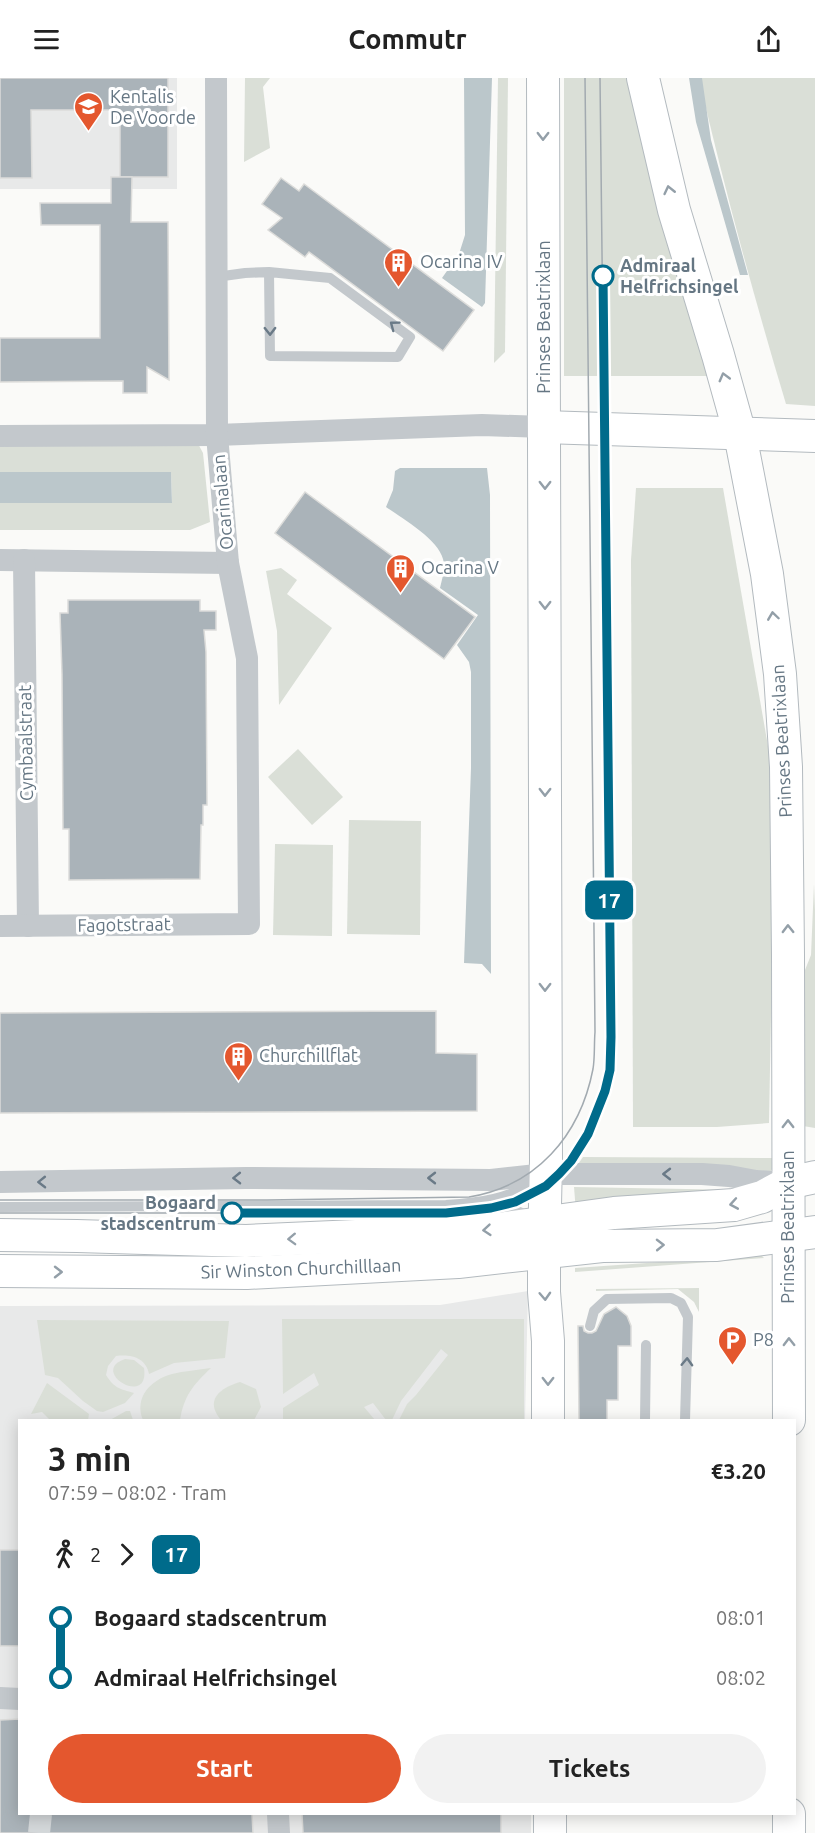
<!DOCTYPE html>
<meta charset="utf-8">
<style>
:root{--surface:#fff;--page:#f2f2f2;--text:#222;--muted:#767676;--accent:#e4572e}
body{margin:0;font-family:Ubuntu,sans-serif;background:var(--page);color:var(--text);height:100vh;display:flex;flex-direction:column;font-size:22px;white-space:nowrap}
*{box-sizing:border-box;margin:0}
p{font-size:20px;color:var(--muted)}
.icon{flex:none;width:33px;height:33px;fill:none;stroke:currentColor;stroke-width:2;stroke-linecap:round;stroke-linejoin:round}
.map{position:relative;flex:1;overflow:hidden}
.drawer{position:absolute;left:18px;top:1341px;width:778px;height:396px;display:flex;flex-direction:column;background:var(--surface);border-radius:0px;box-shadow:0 3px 15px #0003}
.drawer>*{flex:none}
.badge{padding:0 12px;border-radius:9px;font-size:21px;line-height:39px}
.map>.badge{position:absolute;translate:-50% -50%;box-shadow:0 0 0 3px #fff}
.legs{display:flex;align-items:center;gap:9px;height:66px;padding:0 30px;font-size:20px}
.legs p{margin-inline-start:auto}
.summary{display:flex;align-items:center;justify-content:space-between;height:102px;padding:0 30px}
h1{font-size:33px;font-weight:700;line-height:45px}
.cta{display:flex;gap:12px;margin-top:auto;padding:12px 30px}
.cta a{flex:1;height:69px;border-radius:36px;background:var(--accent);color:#fff;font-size:24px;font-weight:700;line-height:69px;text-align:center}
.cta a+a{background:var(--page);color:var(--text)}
ul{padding:0 30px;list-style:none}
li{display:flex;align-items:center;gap:21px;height:60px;font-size:22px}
li i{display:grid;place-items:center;width:9px;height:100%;margin:0 8px;background:currentColor}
li i::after{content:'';width:15px;height:15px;margin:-8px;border:4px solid;border-radius:50%;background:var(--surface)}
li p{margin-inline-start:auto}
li:first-child i{background:linear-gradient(#0000 50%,currentColor 0)}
li:last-child i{background:linear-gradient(currentColor 50%,#0000 0)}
header{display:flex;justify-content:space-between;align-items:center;height:78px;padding:0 30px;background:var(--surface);font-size:27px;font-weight:700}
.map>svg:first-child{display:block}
.built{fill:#e8e9e9}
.green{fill:#dadfd7}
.water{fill:#bbc7cb}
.building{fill:#aab3b9;stroke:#dcdcda;stroke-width:1.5}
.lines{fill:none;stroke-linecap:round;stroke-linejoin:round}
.street-tunnel{stroke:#d5d9db;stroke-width:22;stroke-dasharray:22 11;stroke-linecap:butt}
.secondary-casing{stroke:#b3babf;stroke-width:34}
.lane{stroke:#c3c8cc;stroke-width:10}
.street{stroke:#c3c8cc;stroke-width:22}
.secondary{stroke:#fff;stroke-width:32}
.tram{stroke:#a2aab0;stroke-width:1.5}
.oneway{stroke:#939fa8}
.oneway2{stroke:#6a7a87}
.line-1-casing{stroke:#fff;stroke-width:14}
.line-1{stroke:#006b8b;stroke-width:9}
.stop-1-dot{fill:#fff;stroke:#006b8b;stroke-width:3}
.labels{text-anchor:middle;stroke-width:6;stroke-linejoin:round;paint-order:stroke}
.poi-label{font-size:18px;fill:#657683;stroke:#fff;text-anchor:start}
.stop-label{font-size:18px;font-weight:bold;fill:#657683;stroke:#fff;text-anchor:start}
.street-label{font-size:18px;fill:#657683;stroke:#fff}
</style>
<header><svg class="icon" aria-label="menu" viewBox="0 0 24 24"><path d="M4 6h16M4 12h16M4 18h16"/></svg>Commutr<svg class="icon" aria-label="share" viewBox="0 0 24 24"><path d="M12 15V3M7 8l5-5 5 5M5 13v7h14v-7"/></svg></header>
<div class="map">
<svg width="815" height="1755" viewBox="0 0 815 1755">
<rect width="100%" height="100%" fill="#fafaf8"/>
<!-- built -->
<g class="built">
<rect x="0" y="0" width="177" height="111"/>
<path d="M528,1213l-3,129h-505v394h511v19h-531v-527l440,-1z"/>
</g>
<!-- green -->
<g class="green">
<path d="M245,0h25l-7,9 7,61 -26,14z"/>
<path d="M498,0h10l-3,274 -11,11z"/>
<path d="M564,0h65l87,298h-152z"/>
<path d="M699,0h116v328l-29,-2c-32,-107 -62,-216 -87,-326z"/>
<path d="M196,362l7,13 7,69 -20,8h-190v-27l172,-1 -1,-30h-171v-30z"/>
<path d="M636,410h87l46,264 5,102 -5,269 -52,4h-84l-2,-567z"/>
<path d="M281,490l16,12 -10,14 45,34 -53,77 -2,-74 -11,-60z"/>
<path d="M298,671l45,48 -31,28 -44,-48z"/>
<path d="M349,742l72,1 -1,114 -73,-1z"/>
<path d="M275,766l58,1 -1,91 -59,-1z"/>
<path d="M814,806l1,26v218l-12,-2 -2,-146 10,-25z"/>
<path d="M583,1079l192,1 -1,9 -9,11 -191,-8z"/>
<path d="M574,1109l169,3 -167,22z"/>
<path d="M761,1177l3,3 -189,14v-4z"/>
<path d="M699,1210v24l-5,-10 -16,-13 -82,2v-2z"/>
<path d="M282,1241h242v101h-125l8,-16 9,-9 32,-40 -7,-6 -40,52 -9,19h-6l-13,-17 -9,4 11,13h-92v-12l36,-23 -5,-12 -31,21z"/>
<path d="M37,1242l192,1 -4,37 -51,5 -25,11c-3,-16 -17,-20 -33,-18l-8,10 -2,9c8,13 14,14 28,18l-9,10 -22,9 -6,-1 -14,-10 -25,-23 -13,-3z"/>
<path d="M125,1281l9,1 10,8c6,41 -56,3 -19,-9z"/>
<path d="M211,1290c-18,17 -27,28 -31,52h-37c-9,-22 7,-40 29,-46 12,-3 26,-4 39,-6z"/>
<path d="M240,1304l16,7 5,18 -7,13h-33c-17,-20 -1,-32 19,-38z"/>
<path d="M47,1305l42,31 -1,6h-38l-8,-8 -11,2z"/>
<path d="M126,1333h4l3,9h-23z"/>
</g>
<!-- water -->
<g class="water">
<path d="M464,0h28l-7,225 -3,4 -40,-29 17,-24 6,-19z"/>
<path d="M689,0h13l9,62 37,135h-8l-44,-153z"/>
<path d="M400,390h87l3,27 1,479 -9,-10 -18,-1 7,-195v-96l-2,-10 -12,-17 21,-30 -38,-27c2,-9 6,-20 3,-29 -5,-20 -40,-40 -57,-52l7,-17 2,-19z"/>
<path d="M0,394h171l1,31h-172z"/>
</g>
<!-- building -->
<g class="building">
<path d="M0,0h168v99h-48v-67h-89l1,68h-32z"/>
<path d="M111,99h21l-1,45h37l1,158 -22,-13v26h-24v-12l-123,1v-44h100v-113h-59l-1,-22h71z"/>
<path d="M281,100l18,13 5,-7 170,126 -31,41 -134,-99 -4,5 -37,-27 14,-12 -20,-14z"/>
<path d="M305,414l170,125 -31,42 -169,-126z"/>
<path d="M68,522h132v11h16v19h-12l2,22 1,153h-4v20h-2l-1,54 -131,1v-51h-6l-1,-155 -2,-61h8z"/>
<path d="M436,933v42l41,1v57l-477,2v-100z"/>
<path d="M616,1229l11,9 4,10v20h-13v54h-11v20h-28l-1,-94h5l1,5 4,2h4l4,-2 8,-17z"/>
<rect x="0" y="1472" width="20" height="96"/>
<path d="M20,1641v95h232l1,19h-253v-113z"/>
<path d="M302,1736h199v19h-198z"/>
</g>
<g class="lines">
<!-- street-tunnel -->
<path class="street-tunnel" d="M39,1755l2,-19"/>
<defs>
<g id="secondary">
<path d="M543,0l3,1082 -2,91v41l4,49v79"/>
<path d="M643,0l31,132 44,145 22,79 27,140 13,100 6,93 2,188 1,465"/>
<path d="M544,349l271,9"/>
<path d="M0,1157l77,1 169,5 245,-11 123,-17 120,-8 28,-8 26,-14 27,-6"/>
<path d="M0,1193l247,2 211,-11 144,-16 115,-1 98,-13"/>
<path d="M550,1736v19"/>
<path d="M789,1755v-19"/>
</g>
</defs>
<!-- secondary casing -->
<use href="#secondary" class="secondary-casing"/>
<!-- lane -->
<g class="lane">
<path d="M216,199l29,-4 24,-1 61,6 80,59 -12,20 -128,-1 -1,-84"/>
<path d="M490,1122l39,16"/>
<path d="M0,1129l446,-2c33,-2 64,-6 92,-25"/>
<path d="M590,1248l4,-15 13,-12 64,-1 10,5 7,14 -3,103"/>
<path d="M645,1342l1,-75"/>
</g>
<!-- street -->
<g class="street">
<path d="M0,358l217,-1 265,-10 62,2"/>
<path d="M0,482l228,3"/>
<path d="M24,482l4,366"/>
<path d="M0,848l249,-2 -2,-266 -19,-95 -11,-128 -1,-357"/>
<path d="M0,1104l246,-4 245,2 55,-6h156l27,2 27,5 31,2"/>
<path d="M0,1620l20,1"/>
<path d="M278,1736l1,19"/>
</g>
<!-- secondary -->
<use href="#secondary" class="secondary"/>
<!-- tram -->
<g class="tram">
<path d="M0,1122h267l202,-3c67,-11 111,-61 124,-128 2,-12 1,-25 2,-37 -4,-318 -5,-636 -10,-954"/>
<path d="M0,1135h446c19,-1 41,-2 60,-8 13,-4 30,-12 41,-20 32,-23 58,-77 63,-116 1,-10 1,-21 1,-32l-11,-959"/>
</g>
</g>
<!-- one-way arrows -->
<defs><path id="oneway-chevron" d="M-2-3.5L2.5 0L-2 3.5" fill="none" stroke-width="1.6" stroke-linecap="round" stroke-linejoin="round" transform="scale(1.5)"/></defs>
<g class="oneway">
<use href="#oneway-chevron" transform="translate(543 58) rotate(90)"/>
<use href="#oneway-chevron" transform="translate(669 112) rotate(-103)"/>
<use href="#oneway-chevron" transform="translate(724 299) rotate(-105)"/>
<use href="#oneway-chevron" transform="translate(545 407) rotate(90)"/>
<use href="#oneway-chevron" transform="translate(545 527) rotate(90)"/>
<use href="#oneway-chevron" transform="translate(773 538) rotate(-98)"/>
<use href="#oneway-chevron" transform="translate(545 714) rotate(90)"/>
<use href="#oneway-chevron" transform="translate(788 851) rotate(-91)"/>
<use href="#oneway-chevron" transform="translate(545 909) rotate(90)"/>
<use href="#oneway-chevron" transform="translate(788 1046) rotate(-90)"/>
<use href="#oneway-chevron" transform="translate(734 1126) rotate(170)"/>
<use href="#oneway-chevron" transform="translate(487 1152) rotate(175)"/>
<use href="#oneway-chevron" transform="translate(292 1161) rotate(178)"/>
<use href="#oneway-chevron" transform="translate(660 1167) rotate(-1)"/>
<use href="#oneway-chevron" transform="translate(58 1194)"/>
<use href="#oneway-chevron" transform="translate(545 1218) rotate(87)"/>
<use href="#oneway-chevron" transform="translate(789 1264) rotate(-91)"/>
<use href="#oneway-chevron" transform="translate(548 1303) rotate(90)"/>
</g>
<g class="oneway2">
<use href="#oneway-chevron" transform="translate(394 247) rotate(-143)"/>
<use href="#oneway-chevron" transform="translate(270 253) rotate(89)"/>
<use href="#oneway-chevron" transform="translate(667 1096) rotate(-180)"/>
<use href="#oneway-chevron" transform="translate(237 1100) rotate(179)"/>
<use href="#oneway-chevron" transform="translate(432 1100) rotate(-180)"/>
<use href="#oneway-chevron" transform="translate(42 1104) rotate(179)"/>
<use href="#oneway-chevron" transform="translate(687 1284) rotate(-88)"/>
</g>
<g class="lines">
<defs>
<path id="line-1" d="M232,1135h214l45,-5 24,-6 31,-16 13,-12 12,-13 17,-27 17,-43 5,-21 1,-33 -8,-761"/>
</defs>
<!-- line-1 casing -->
<use href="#line-1" class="line-1-casing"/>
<!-- line-1 -->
<use href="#line-1" class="line-1"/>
</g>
<!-- icons -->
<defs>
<symbol id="school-pin" viewBox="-11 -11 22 30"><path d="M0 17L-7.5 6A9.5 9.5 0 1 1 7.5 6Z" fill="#e4572e" stroke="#fff"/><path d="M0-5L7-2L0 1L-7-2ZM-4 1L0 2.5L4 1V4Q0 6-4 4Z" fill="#fff"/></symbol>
<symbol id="building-pin" viewBox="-11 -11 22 30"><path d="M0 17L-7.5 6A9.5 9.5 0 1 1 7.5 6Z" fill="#e4572e" stroke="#fff"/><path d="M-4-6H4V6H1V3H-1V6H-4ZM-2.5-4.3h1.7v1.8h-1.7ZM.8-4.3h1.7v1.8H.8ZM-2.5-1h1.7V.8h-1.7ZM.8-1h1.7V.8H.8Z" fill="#fff"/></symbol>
<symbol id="parking-pin" viewBox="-11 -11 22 30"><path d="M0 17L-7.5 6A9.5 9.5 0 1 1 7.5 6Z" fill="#e4572e" stroke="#fff"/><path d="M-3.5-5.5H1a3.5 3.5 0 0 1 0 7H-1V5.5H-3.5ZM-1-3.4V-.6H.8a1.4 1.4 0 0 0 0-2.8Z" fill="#fff"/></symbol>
</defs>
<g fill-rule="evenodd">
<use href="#school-pin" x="72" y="12" width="33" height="45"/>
<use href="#building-pin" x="382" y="168" width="33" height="45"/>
<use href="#building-pin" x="384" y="474" width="33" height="45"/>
<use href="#building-pin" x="222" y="962" width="33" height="45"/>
<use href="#parking-pin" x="716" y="1246" width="33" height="45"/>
</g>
<!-- markers -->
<g class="stop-1-dot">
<circle cx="603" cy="198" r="10"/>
<circle cx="232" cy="1135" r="10"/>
</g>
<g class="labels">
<!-- poi labels -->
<g class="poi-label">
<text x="110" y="25">Kentalis<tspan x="110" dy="21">De Voorde</tspan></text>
<text x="420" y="190">Ocarina IV</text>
<text x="421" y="496">Ocarina V</text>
<text x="259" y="984">Churchillflat</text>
<text x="753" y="1268">P8</text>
</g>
<!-- stop labels -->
<g class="stop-label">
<text x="620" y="194">Admiraal<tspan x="620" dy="21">Helfrichsingel</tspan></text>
<text x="216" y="1131" text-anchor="end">Bogaard<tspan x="216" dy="21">stadscentrum</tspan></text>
</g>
<!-- street labels -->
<g class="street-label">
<text transform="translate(544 239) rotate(-90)" y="6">Prinses Beatrixlaan</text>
<text transform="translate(223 424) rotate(-95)" y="6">Ocarinalaan</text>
<text transform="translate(782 663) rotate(-93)" y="6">Prinses Beatrixlaan</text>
<text transform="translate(26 665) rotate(-91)" y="6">Cymbaalstraat</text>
<text transform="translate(124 847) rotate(-1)" y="6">Fagotstraat</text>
<text transform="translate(788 1149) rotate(-90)" y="6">Prinses Beatrixlaan</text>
<text transform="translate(301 1191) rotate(-2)" y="6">Sir Winston Churchilllaan</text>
</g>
</g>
</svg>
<b class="badge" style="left:609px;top:822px;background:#006b8b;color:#fff">17</b>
<section class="drawer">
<div class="summary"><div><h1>3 min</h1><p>07:59 – 08:02 · Tram</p></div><b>€3.20</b></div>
<div class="legs"><svg class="icon" aria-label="walk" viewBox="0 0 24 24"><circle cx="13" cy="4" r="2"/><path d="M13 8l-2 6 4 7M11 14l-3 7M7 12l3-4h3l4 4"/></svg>2<svg class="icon" aria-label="forward" viewBox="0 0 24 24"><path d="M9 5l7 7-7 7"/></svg><b class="badge" style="background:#006b8b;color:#fff">17</b></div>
<ul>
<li><i style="color:#006b8b"></i><b>Bogaard stadscentrum</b><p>08:01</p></li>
<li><i style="color:#006b8b"></i><b>Admiraal Helfrichsingel</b><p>08:02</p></li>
</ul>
<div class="cta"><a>Start</a><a>Tickets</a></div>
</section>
</div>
